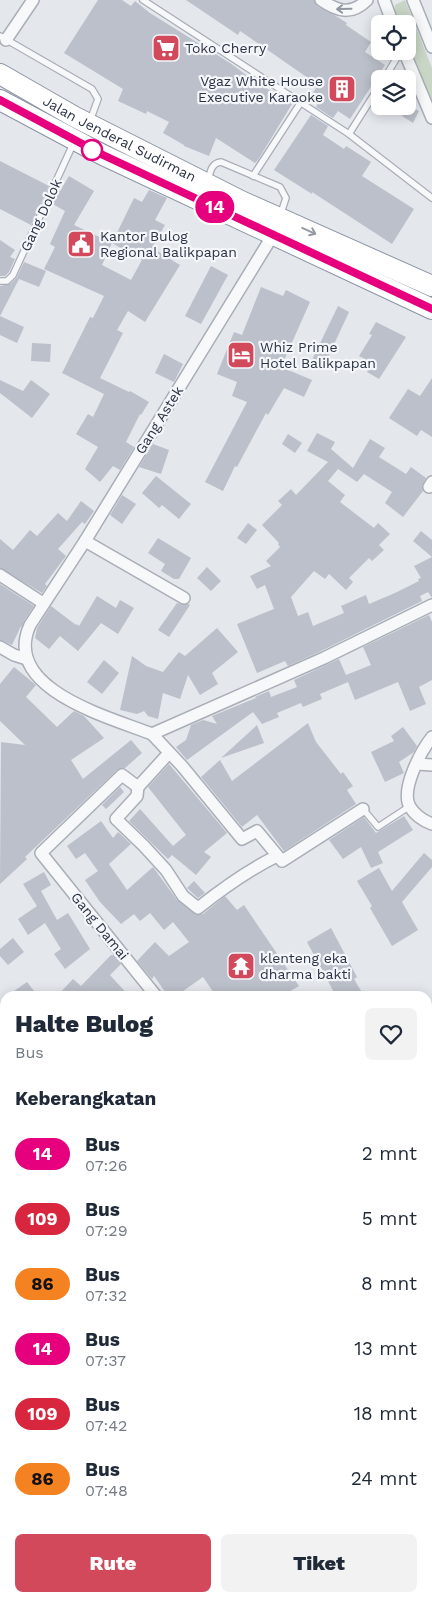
<!DOCTYPE html>
<html lang="id">
<style>
:root{--surface:#fff;--page:#f2f2f3;--text:#1f2937;--muted:#747a83;--accent:#d1495b}
body{margin:0;font-family:"Work Sans",sans-serif;background:var(--page);color:var(--text);height:100vh;display:flex;flex-direction:column;font-size:19px;white-space:nowrap}
*{box-sizing:border-box;margin:0}
p{font-size:16px;color:var(--muted)}
.icon{flex:none;width:28px;height:28px;fill:none;stroke:currentColor;stroke-width:2;stroke-linecap:round;stroke-linejoin:round}
.map{position:relative;flex:1;overflow:hidden}
.side{position:absolute;left:0px;top:991px;width:432px;height:611px;display:flex;flex-direction:column;background:var(--surface);border-radius:15px 15px 0 0;box-shadow:0 2px 12px #0003}
.side>*{flex:none}
.badge{padding:0 10px;border-radius:16px;font-size:18px;line-height:32px}
.tools{position:absolute;left:371px;top:15px;display:grid;gap:10px}
.tools a{display:grid;place-items:center;width:45px;height:45px;border-radius:8px;background:var(--surface);box-shadow:0 2px 12px #0003;font-size:25px}
.map>.badge{position:absolute;translate:-50% -50%;box-shadow:0 0 0 2px #fff}
h2{padding:0 15px;font-size:19px;line-height:45px}
.round{display:grid;place-items:center;flex:none;width:52px;height:52px;border-radius:8px;background:var(--page)}
.headline{display:flex;align-items:center;justify-content:space-between;height:85px;padding:0 15px}
h1{font-size:24px;font-weight:800;line-height:38px}
.button{display:flex;gap:10px;margin-top:auto;padding:10px 15px}
.button a{flex:1;height:58px;border-radius:8px;background:var(--accent);color:#fff;font-size:20px;font-weight:800;line-height:58px;text-align:center}
.button a+a{background:var(--page);color:var(--text)}
ul{padding:0;list-style:none}
li{display:flex;align-items:center;gap:15px;height:65px;padding:0 15px}
li div{flex:1}
li b{display:block;font-size:19px}
li em{font-style:normal}
li .badge{min-width:55px;font-weight:700;text-align:center}
.map>svg:first-child{display:block}
.green{fill:#c9d6c5}
.lines{fill:none;stroke-linecap:round;stroke-linejoin:round}
.stream{stroke:#9fb4cc;stroke-width:4.5}
.building{fill:#bbc0ca}
.lane-casing{stroke:#a9aeb7;stroke-width:8}
.street-casing{stroke:#a9aeb7;stroke-width:14}
.highway-casing{stroke:#8b94a3;stroke-width:22}
.lane{stroke:#f7f8fa;stroke-width:5.5}
.street{stroke:#f7f8fa;stroke-width:11}
.highway{stroke:#fff;stroke-width:20}
.oneway{stroke:#9196a0}
.oneway2{stroke:#959aa2}
.line-casing{stroke:#fff;stroke-width:11}
.line{stroke:#e6007e;stroke-width:8}
.stop-dot{fill:#fff;stroke:#e6007e;stroke-width:2.5}
.labels{text-anchor:middle;stroke-width:4.5;stroke-linejoin:round;paint-order:stroke}
.poi-label{font-size:14px;fill:#2b3445;stroke:#f4f6f9;text-anchor:start}
.street-label{font-size:14px;fill:#2b3445;stroke:#f4f6f9}
</style>
<div class="map">
<svg width="432" height="1602" viewBox="0 0 432 1602">
<rect width="100%" height="100%" fill="#e4e7ec"/>
<!-- green -->
<path class="green" d="M405,0l27,68v35l-24,-62v-17h-7l-6,-13v-6z"/>
<g class="lines">
<!-- stream -->
<path class="stream" d="M428,1094l4,-7"/>
</g>
<!-- building -->
<g class="building">
<path d="M98,0h24l9,6 4,-5 15,12 80,50 23,17 39,24 -34,56 -3,3 -39,-25 -7,18 -25,-10v-1l-21,-12 6,-11 -22,-11 -1,3 -28,-13 5,-12 -59,-36z"/>
<path d="M186,0h128l3,6 19,10 11,7 -1,2 25,17 -6,10 20,13 -35,54 -12,-8 -5,7 -17,-11 4,-7 -8,-6 6,-9 -72,-50 -6,-4 -2,4z"/>
<path d="M409,105l10,6 -6,12 -11,-7z"/>
<path d="M311,115l17,11 -5,9 21,14 2,-3 25,16 -9,14 52,33 -22,35 -80,-52v2l-38,-24z"/>
<path d="M0,161l49,25 -18,39 -31,-16z"/>
<path d="M69,176l25,15 -20,34 38,18 -10,22 29,15 11,-20 -30,-17 22,-45 8,4 7,-12 18,8 -12,22 10,5 -13,23 28,17 -35,57 -17,-11 -11,19 6,3 -23,45 29,14 1,-1 19,11 -8,13 -1,-1 -14,28 8,5 -14,23 -7,-4 -13,16 -15,-13 13,-22 -22,-13 12,-20 5,3 11,-23 -42,-21 28,-56 3,1 11,-22 -60,-27 11,-22 -5,-3 15,-33 -14,-8 6,-14 3,2z"/>
<path d="M0,240l15,10 -5,7 5,2 -6,13 -4,4h-5z"/>
<path d="M24,262l22,9 -7,16 -20,-8 -19,37 24,11 -7,16 -17,-8v-49l10,-2 7,-7z"/>
<path d="M211,266l17,9 -27,49 -16,-8z"/>
<path d="M261,287l22,9 3,-6 24,12 -29,65 31,13 -8,17 -20,-9 -16,27 -2,-2 -29,54 -2,-1 -12,25 -18,-9 42,-80 -15,-6 5,-14 -20,-8 17,-42 8,3z"/>
<path d="M338,306l11,6 -26,56 -12,-6z"/>
<path d="M376,322l30,15 -27,42 -12,-7 5,-9 -13,-7 13,-21 -3,-1z"/>
<path d="M32,343l19,1 -1,18 -19,-1z"/>
<path d="M164,354l19,10 -9,18 -19,-9z"/>
<path d="M432,378v59l-11,-7 -4,6 -28,-18 19,-29 12,7z"/>
<path d="M0,380l23,11 8,-11 19,14 -18,24 -32,-25z"/>
<path d="M317,433l18,9 -4,7 22,19 17,-29 15,9 -6,9 27,17 5,-7 15,11 -4,8 1,5 -20,26 -18,-14 7,-11 -28,-18 -7,8 -19,-13 -10,12 17,14 -5,7 34,26 4,-5 12,11 -11,11 5,5 -12,11 -3,-3 -20,20 4,4 -7,8 -17,-16 -4,5 -11,-8 -23,26 7,19 10,-4 5,14 31,-13 -3,-7 25,-11 3,9 26,-11 24,-12 -1,-2 3,-1 -7,-12 18,-9v41l-4,-6 -8,4 2,5 -101,50 -33,15 -3,-5 -28,12 -20,-49 37,-15 -9,-24 -8,4 -7,-13 21,-10 -5,-5 14,-14 -2,-3 1,-1 -17,-18 20,-20 -4,-4 13,-12 5,6 32,-33 -21,-11z"/>
<path d="M288,434l14,9 -7,10 -13,-9z"/>
<path d="M153,444l16,6 -8,24 -22,-7z"/>
<path d="M156,476l35,28 -12,15 -17,-14 -3,3 -17,-15z"/>
<path d="M122,495l14,9 -14,20 -12,-9z"/>
<path d="M81,501l13,10 -9,13 -3,-2 -24,27 8,7 -21,28 2,2 -5,7 -42,-25v-29l13,11 17,-20 7,6 21,-23 9,8z"/>
<path d="M248,523l9,7 -11,14 -9,-6z"/>
<path d="M421,531l11,9v17l-19,-16z"/>
<path d="M158,538l33,20 -12,21h-5l-13,-8 4,-7 -17,-11z"/>
<path d="M207,567l14,14 -10,10 -14,-13z"/>
<path d="M0,584l34,22 -10,15 -2,6 -1,-1 -9,19 -12,-5z"/>
<path d="M97,596l19,12 4,-8 14,8 -16,26 -17,-11 -23,28 -18,-15 -11,13 -14,-11 2,-10 14,-22 25,19 1,-1 2,2z"/>
<path d="M177,603l7,2 4,-1 2,1 -21,32 -11,-7z"/>
<path d="M429,615l3,7v58l-13,7 7,17 -16,7 -12,-29 -43,18 -7,-18 -28,12 2,5 -19,8 -2,-4 -24,10 2,4 -17,7 -9,-12 -66,48 -11,-13 10,-7 5,-15 12,-5 14,4 -5,-8 44,-18 -1,-1 14,-6 2,6 26,-10 -3,-7 45,-21 7,16 25,-10 -8,-18z"/>
<path d="M217,628l21,24 -26,21 6,11 -18,11 -12,-20 -8,24 -17,-6 -5,26 -10,-3 -4,-5 -7,3 -17,-4 12,-54 14,10 17,6 16,-20 6,4z"/>
<path d="M104,660l15,13 -17,21 -15,-12z"/>
<path d="M14,667l22,18 -10,12 31,30 17,-16 10,5 20,22 -33,22 12,19 48,-39 11,13 -17,15 -8,2 -92,87 2,2 -27,25 1,-142 24,3 -25,-24v-37z"/>
<path d="M308,723l8,19 25,32 2,-2 10,14 -6,4 9,14 -72,47 -27,-36 -15,12 -41,-50 19,-17 12,21z"/>
<path d="M257,725l7,18 -43,15z"/>
<path d="M403,727l14,19 -3,6 -15,10 5,11 -19,9 -14,-30 23,-11 -3,-5z"/>
<path d="M169,764l58,69 -23,19 7,5 -15,18 -24,-20 -4,4 -39,-38 11,-12 33,37 13,-11 -38,-48z"/>
<path d="M120,787l4,5 -18,17 -4,-4z"/>
<path d="M404,816l9,14 -35,22 5,11 -12,5 -10,-21 -18,12 -14,-19 35,-23 12,16z"/>
<path d="M101,821l12,17 5,-6 13,12 -22,20 18,26 26,-23 24,33 19,15 7,-1 22,-18 12,14 7,-5 55,81 -17,10h-66l-13,-19 -27,19h-8l-14,-20 -2,3 -15,-18 18,-19 14,14 20,-14 -16,-20 -9,8 -14,-17 -10,8 -6,-7 -13,10 -21,-22 -15,-22 13,-9 -13,-18 -9,6 -9,-13z"/>
<path d="M424,853l8,7v7l-30,35 16,28 -26,16 -22,-38 2,-2 -15,-25 22,-13 13,23z"/>
<path d="M44,872l7,13 -10,6 16,29 11,-7 22,36 -25,20 -11,-15 7,-5 -16,-26 -17,12 -10,-16 19,-13 -14,-22z"/>
<path d="M194,881l11,12 -7,5 -11,-10z"/>
<path d="M331,928l26,49 -3,2 10,17h-28l-29,-54z"/>
<path d="M13,938l11,14 -16,13 -8,-9v-7z"/>
<path d="M111,955h3l7,9 -11,11 19,21h-72l16,-17 8,7z"/>
<path d="M27,982l11,14h-31z"/>
</g>
<g class="lines">
<defs>
<g id="lane">
<path d="M143,0l206,134 83,64"/>
<path d="M0,36l92,53 6,10 -8,22"/>
<path d="M384,79l17,-28"/>
<path d="M349,134l31,-49"/>
<path d="M253,176l48,-74"/>
<path d="M208,181c2,-8 3,-18 13,-19l59,25 6,11 -6,18"/>
<path d="M0,281h7l6,-6 61,-133"/>
<path d="M363,809l15,18 32,-21"/>
<path d="M254,1602l1,-4"/>
</g>
<g id="street">
<path d="M321,0c16,11 30,16 46,0"/>
<path d="M384,0l9,24"/>
<path d="M413,0l19,47"/>
<path d="M6,40l27,-40"/>
<path d="M404,51l28,67"/>
<path d="M273,235l-188,306 -55,84c-29,64 79,92 122,109l172,-76 108,-53"/>
<path d="M429,487l3,-5"/>
<path d="M85,541l99,57"/>
<path d="M0,575l43,28"/>
<path d="M0,647l14,8 13,4"/>
<path d="M152,734l30,32 60,73 15,-8 25,30 81,-52"/>
<path d="M432,737c-11,14 -32,53 -22,70 5,8 14,14 22,17"/>
<path d="M417,764l15,1"/>
<path d="M138,787l-1,9 -21,23 28,27 22,24 17,26 15,12c25,-20 50,-38 79,-52"/>
<path d="M156,996l-115,-143 81,-78 16,12 31,-34"/>
<path d="M0,1044l5,4"/>
<path d="M428,1073l4,-2"/>
<path d="M428,1104l4,-7"/>
<path d="M428,1242h4"/>
<path d="M0,1367l5,-1"/>
<path d="M150,1602v-4"/>
<path d="M209,1602l1,-4"/>
</g>
<g id="highway">
<path id="s1" d="M0,74l75,43 166,84 191,85"/>
<path d="M0,100l103,55 329,154"/>
</g>
</defs>
<!-- lane casing -->
<use href="#lane" class="lane-casing"/>
<!-- street casing -->
<use href="#street" class="street-casing"/>
<!-- highway casing -->
<use href="#highway" class="highway-casing"/>
<!-- lane -->
<use href="#lane" class="lane"/>
<!-- street -->
<use href="#street" class="street"/>
<!-- highway -->
<use href="#highway" class="highway"/>
</g>
<!-- one-way arrows -->
<defs><path id="oneway-shaft" d="M-6 0H5M1.5-3L5.5 0L1.5 3" fill="none" stroke-width="1.6" stroke-linecap="round" stroke-linejoin="round" transform="scale(1.25)"/></defs>
<use class="oneway" href="#oneway-shaft" transform="translate(344 9) rotate(179)"/>
<use class="oneway2" href="#oneway-shaft" transform="translate(309 231) rotate(24)"/>
<g class="lines">
<defs>
<path id="line" d="M0,100l103,55 329,154"/>
</defs>
<!-- line casing -->
<use href="#line" class="line-casing"/>
<!-- line -->
<use href="#line" class="line"/>
</g>
<!-- icons -->
<defs>
<symbol id="supermarket-square" viewBox="-11 -11 22 22"><rect x="-9" y="-9" width="18" height="18" rx="4" fill="#d1495b" stroke="#f4f6f9"/><path d="M-6-5.5h2.5l.6 2H6L4.5 2H-2.5L-4.4-4H-6ZM-1.5 3.2a1.3 1.3 0 1 0 .1 0ZM3 3.2a1.3 1.3 0 1 0 .1 0Z" fill="#fff"/></symbol>
<symbol id="building-square" viewBox="-11 -11 22 22"><rect x="-9" y="-9" width="18" height="18" rx="4" fill="#d1495b" stroke="#f4f6f9"/><path d="M-4-6H4V6H1V3H-1V6H-4ZM-2.5-4.3h1.7v1.8h-1.7ZM.8-4.3h1.7v1.8H.8ZM-2.5-1h1.7V.8h-1.7ZM.8-1h1.7V.8H.8Z" fill="#fff"/></symbol>
<symbol id="civic-square" viewBox="-11 -11 22 22"><rect x="-9" y="-9" width="18" height="18" rx="4" fill="#d1495b" stroke="#f4f6f9"/><path d="M-.6-6.5H3V-4.5H.6V-3L4-1V1h2V6H-6V1h2V-1L-.6-3ZM-1.2 2.5V6h2.4V2.5Z" fill="#fff"/></symbol>
<symbol id="hotel-square" viewBox="-11 -11 22 22"><rect x="-9" y="-9" width="18" height="18" rx="4" fill="#d1495b" stroke="#f4f6f9"/><path d="M-6-4.5h1.5V1H6V5H4.5V3h-9V5H-6ZM-4 0a1.8 1.8 0 1 1 3.6 0ZM.5 0V-2.5h3Q6-2.5 6 0Z" fill="#fff"/></symbol>
<symbol id="temple-square" viewBox="-11 -11 22 22"><rect x="-9" y="-9" width="18" height="18" rx="4" fill="#d1495b" stroke="#f4f6f9"/><path d="M0-6L5-2H3V0L6.5 2.5H4V6H1.5V3h-3V6H-4V2.5H-6.5L-3 0V-2H-5Z" fill="#fff"/></symbol>
</defs>
<g fill-rule="evenodd">
<use href="#supermarket-square" x="150" y="32" width="32" height="32"/>
<use href="#building-square" x="326" y="73" width="32" height="32"/>
<use href="#civic-square" x="65" y="228" width="32" height="32"/>
<use href="#hotel-square" x="225" y="339" width="32" height="32"/>
<use href="#temple-square" x="225" y="950" width="32" height="32"/>
</g>
<!-- markers -->
<circle class="stop-dot" cx="92" cy="150" r="10"/>
<g class="labels">
<!-- poi labels -->
<g class="poi-label">
<text x="185" y="53">Toko Cherry</text>
<text x="323" y="86" text-anchor="end">Vgaz White House<tspan x="323" dy="16">Executive Karaoke</tspan></text>
<text x="100" y="241">Kantor Bulog<tspan x="100" dy="16">Regional Balikpapan</tspan></text>
<text x="260" y="352">Whiz Prime<tspan x="260" dy="16">Hotel Balikpapan</tspan></text>
<text x="260" y="963">klenteng eka<tspan x="260" dy="16">dharma bakti</tspan></text>
</g>
<!-- street labels -->
<g class="street-label">
<text dy="5" stroke="none"><textPath href="#s1" startOffset="136">Jalan Jenderal Sudirman</textPath></text>
<text transform="translate(41 215) rotate(-65)" y="5">Gang Dolok</text>
<text transform="translate(159 420) rotate(-58)" y="5">Gang Astek</text>
<text transform="translate(100 926) rotate(51)" y="5">Gang Damai</text>
</g>
</g>
</svg>
<div class="tools">
<a><svg class="icon" aria-label="locate" viewBox="0 0 24 24"><circle cx="12" cy="12" r="6"/><path d="M12 2v4M12 18v4M2 12h4M18 12h4"/></svg></a>
<a><svg class="icon" aria-label="layers" viewBox="0 0 24 24"><path d="M12 4l9 5-9 5-9-5zM3 14l9 5 9-5"/></svg></a>
</div>
<b class="badge" style="left:215px;top:207px;background:#e6007e;color:#fff">14</b>
<section class="side">
<div class="headline"><div><h1>Halte Bulog</h1><p>Bus</p></div><a class="round"><svg class="icon" aria-label="heart" viewBox="0 0 24 24"><path d="M12 20l-8-8c-3-5 5-10 8-4 3-6 11-1 8 4z"/></svg></a></div>
<h2>Keberangkatan</h2>
<ul>
<li><span class="badge" style="background:#e6007e;color:#fff">14</span><div><b>Bus</b><p>07:26</p></div><em>2 mnt</em></li>
<li><span class="badge" style="background:#d7263d;color:#fff">109</span><div><b>Bus</b><p>07:29</p></div><em>5 mnt</em></li>
<li><span class="badge" style="background:#f58220;color:#111">86</span><div><b>Bus</b><p>07:32</p></div><em>8 mnt</em></li>
<li><span class="badge" style="background:#e6007e;color:#fff">14</span><div><b>Bus</b><p>07:37</p></div><em>13 mnt</em></li>
<li><span class="badge" style="background:#d7263d;color:#fff">109</span><div><b>Bus</b><p>07:42</p></div><em>18 mnt</em></li>
<li><span class="badge" style="background:#f58220;color:#111">86</span><div><b>Bus</b><p>07:48</p></div><em>24 mnt</em></li>
</ul>
<div class="button"><a>Rute</a><a>Tiket</a></div>
</section>
</div>
